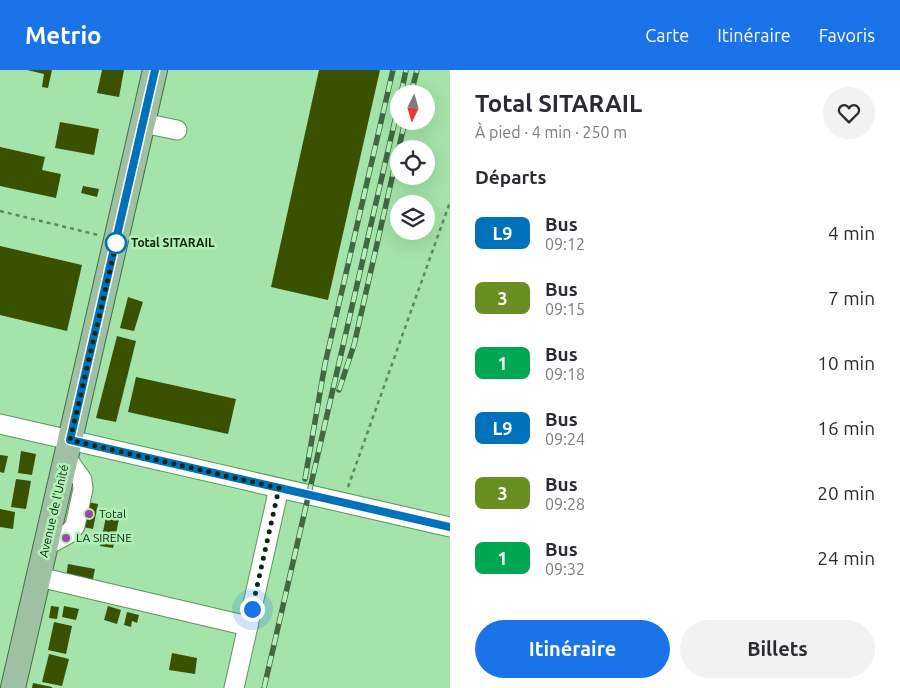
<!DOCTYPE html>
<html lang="fr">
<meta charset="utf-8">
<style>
:root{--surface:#fff;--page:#f2f2f3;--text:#2b2b33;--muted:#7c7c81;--accent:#1a73e8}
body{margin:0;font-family:Ubuntu,sans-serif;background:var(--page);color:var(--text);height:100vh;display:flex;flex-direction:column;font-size:19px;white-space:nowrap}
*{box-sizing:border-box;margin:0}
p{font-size:16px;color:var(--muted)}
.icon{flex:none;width:28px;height:28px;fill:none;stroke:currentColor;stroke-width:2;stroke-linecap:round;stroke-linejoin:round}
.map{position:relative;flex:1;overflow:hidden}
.panel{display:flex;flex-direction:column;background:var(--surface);width:450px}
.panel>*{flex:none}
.badge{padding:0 10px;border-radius:8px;font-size:18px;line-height:32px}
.needle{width:32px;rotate:185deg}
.tools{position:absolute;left:390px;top:15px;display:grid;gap:10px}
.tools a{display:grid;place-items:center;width:45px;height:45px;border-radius:50%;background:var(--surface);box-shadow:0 5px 20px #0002;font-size:25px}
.you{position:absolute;width:25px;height:25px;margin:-12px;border:4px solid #fff;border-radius:50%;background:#1a73e8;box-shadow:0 0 0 8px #1a73e833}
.map>.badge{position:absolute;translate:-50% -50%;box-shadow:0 0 0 2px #fff}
h2{padding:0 25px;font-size:19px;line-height:45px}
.round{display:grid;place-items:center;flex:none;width:52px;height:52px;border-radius:26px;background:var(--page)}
.headline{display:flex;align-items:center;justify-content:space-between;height:85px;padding:0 25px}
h1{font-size:24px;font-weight:600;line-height:38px}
.primary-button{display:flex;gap:10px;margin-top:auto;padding:10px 25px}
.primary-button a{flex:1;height:58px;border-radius:30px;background:var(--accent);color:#fff;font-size:20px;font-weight:600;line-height:58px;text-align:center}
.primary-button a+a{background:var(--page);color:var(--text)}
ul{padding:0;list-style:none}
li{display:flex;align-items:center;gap:15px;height:65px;padding:0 25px}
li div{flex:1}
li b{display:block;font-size:19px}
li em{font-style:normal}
li .badge{min-width:55px;font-weight:700;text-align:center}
header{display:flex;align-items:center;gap:30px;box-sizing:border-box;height:70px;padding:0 25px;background:var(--accent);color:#fff}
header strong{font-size:24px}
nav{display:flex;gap:28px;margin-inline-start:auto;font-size:18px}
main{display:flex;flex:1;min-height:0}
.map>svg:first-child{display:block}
.building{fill:#3a5101}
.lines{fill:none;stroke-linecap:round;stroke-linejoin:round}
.minor-casing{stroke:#5a9660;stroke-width:21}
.major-casing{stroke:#436f47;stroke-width:26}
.path{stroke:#5c8960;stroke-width:2.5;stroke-dasharray:4 4;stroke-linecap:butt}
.minor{stroke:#fff;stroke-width:19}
.major{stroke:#a0c0a3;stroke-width:24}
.rail-casing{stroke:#416744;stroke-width:5.5}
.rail{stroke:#b1f0b6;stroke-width:4;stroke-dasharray:11;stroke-linecap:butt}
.line-casing{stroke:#fff;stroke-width:11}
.line{stroke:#0072bc;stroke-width:8}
.walk{stroke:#0d2610;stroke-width:5;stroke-dasharray:0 9}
.stop-dot{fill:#fff;stroke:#0072bc;stroke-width:2.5}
.poi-dot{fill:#a542a8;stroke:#b1f0b6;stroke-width:2}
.labels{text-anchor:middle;stroke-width:5;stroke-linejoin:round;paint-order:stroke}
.stop-label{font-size:12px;font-weight:bold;fill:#0d2610;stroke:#b1f0b6;text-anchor:start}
.street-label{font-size:12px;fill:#0d2610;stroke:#b1f0b6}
.poi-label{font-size:12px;fill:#0d2610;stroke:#b1f0b6;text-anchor:start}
</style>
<header>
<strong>Metrio</strong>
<nav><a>Carte</a><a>Itinéraire</a><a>Favoris</a></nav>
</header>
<main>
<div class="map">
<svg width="450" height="618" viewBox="0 0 450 618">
<rect width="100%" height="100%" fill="#a4e3a9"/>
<!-- building -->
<g class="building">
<path d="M27,0h25l-4,18 -6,-1 2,-13z"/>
<path d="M102,0h22l-5,27 -22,-4z"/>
<path d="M319,0h61l-52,230 -57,-13z"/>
<path d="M60,52l39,7 -5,26 -39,-7z"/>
<path d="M0,77l45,10 -3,13 19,4 -5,24 -56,-12z"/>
<path d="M83,116l16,3 -2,8 -16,-4z"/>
<path d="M0,176l82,19 -15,66 -67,-16z"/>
<path d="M128,227l15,5 -9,29 -14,-3z"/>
<path d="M117,266l19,5 -20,81 -20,-4z"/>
<path d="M136,307l100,22 -8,35 -100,-22z"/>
<path d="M21,381l15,3 -4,21 -14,-2z"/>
<path d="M0,385l8,1 -4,17 -4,-1z"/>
<path d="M16,409l15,2 -5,28 -15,-2z"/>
<path d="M82,431l16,3 -5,25 -15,-3z"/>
<path d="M0,439l15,3 -2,17 -13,-2z"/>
<path d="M107,442l13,2 -7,34 -13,-2z"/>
<path d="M68,494l27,5 -3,14 -26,-5z"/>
<path d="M51,536l8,1 -2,12 -8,-1z"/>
<path d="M64,536l15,3 -3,11 -14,-3z"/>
<path d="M108,536l13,4 -4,14 -13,-4z"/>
<path d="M127,542l12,3 -2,8 -5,-2 -1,6 -7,-2z"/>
<path d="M54,552l18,4 -6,28 -18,-4z"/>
<path d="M172,583l25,5 -2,16 -26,-4z"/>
<path d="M49,584l20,5 -7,27 -20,-4z"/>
<path d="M33,613l19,4v1h-20z"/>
</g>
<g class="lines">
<defs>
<g id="minor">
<path d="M143,53l34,7"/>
<path d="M0,354l450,103"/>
<path d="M46,476l22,-12 7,-8 8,-37 -1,-9 -16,-23"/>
<path d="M39,507l209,49"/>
<path d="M234,618l45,-200"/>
</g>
<path id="major" d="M13,618l142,-618"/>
</defs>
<!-- minor casing -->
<use href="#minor" class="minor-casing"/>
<!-- major casing -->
<use href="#major" class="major-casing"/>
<!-- path -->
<g class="path">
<path d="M0,141l98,24"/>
<path d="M348,417l102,-285"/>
</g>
<!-- minor -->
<use href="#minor" class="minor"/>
<!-- major -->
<use href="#major" class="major"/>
<defs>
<g id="rail">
<path d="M401,24l5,-24"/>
<path d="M411,24l6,-24"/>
<path d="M339,320l15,-45 51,-224"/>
<path d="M305,409l20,-115 68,-294"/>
<path d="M264,618l135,-585"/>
</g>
</defs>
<!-- rail casing -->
<use href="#rail" class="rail-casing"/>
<!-- rail -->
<use href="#rail" class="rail"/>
</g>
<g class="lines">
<defs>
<path id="line" d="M155,0l-85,370 380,87"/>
</defs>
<!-- line casing -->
<use href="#line" class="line-casing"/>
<!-- line -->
<use href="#line" class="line"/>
<!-- walk -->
<path class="walk" d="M116,173l1,-3 -47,200 209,48 -27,121"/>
</g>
<!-- markers -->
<circle class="stop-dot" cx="116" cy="173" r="10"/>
<g class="poi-dot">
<circle cx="89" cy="444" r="5"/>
<circle cx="66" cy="468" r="5"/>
</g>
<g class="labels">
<!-- stop labels -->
<g class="stop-label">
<text x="131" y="177">Total SITARAIL</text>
</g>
<!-- street labels -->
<g class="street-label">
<text transform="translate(54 441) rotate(-77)" y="4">Avenue de l'Unité</text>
</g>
<!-- poi labels -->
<g class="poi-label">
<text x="99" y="448">Total</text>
<text x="76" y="472">LA SIRENE</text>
</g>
</g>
</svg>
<div class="tools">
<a><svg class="needle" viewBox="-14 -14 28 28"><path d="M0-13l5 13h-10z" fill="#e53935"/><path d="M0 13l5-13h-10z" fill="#7c7c81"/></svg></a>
<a><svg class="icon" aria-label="locate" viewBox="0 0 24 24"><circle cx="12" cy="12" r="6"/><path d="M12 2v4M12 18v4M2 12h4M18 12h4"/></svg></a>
<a><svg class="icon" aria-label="layers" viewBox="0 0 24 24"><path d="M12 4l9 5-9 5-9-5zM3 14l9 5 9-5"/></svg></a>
</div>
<div class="you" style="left:252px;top:539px"></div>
</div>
<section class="panel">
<div class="headline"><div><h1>Total SITARAIL</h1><p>À pied · 4 min · 250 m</p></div><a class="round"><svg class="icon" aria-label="heart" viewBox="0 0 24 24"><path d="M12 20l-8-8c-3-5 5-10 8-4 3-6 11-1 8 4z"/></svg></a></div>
<h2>Départs</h2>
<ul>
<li><span class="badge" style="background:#0072bc;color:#fff">L9</span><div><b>Bus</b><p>09:12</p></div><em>4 min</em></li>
<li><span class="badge" style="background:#6b8e23;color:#fff">3</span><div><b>Bus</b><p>09:15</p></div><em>7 min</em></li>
<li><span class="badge" style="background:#00a651;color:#fff">1</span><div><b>Bus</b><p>09:18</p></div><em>10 min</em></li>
<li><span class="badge" style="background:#0072bc;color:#fff">L9</span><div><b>Bus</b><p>09:24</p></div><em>16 min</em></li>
<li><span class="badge" style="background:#6b8e23;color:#fff">3</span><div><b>Bus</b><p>09:28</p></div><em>20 min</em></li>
<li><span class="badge" style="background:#00a651;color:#fff">1</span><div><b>Bus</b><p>09:32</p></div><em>24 min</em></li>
</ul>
<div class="primary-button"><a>Itinéraire</a><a>Billets</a></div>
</section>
</main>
